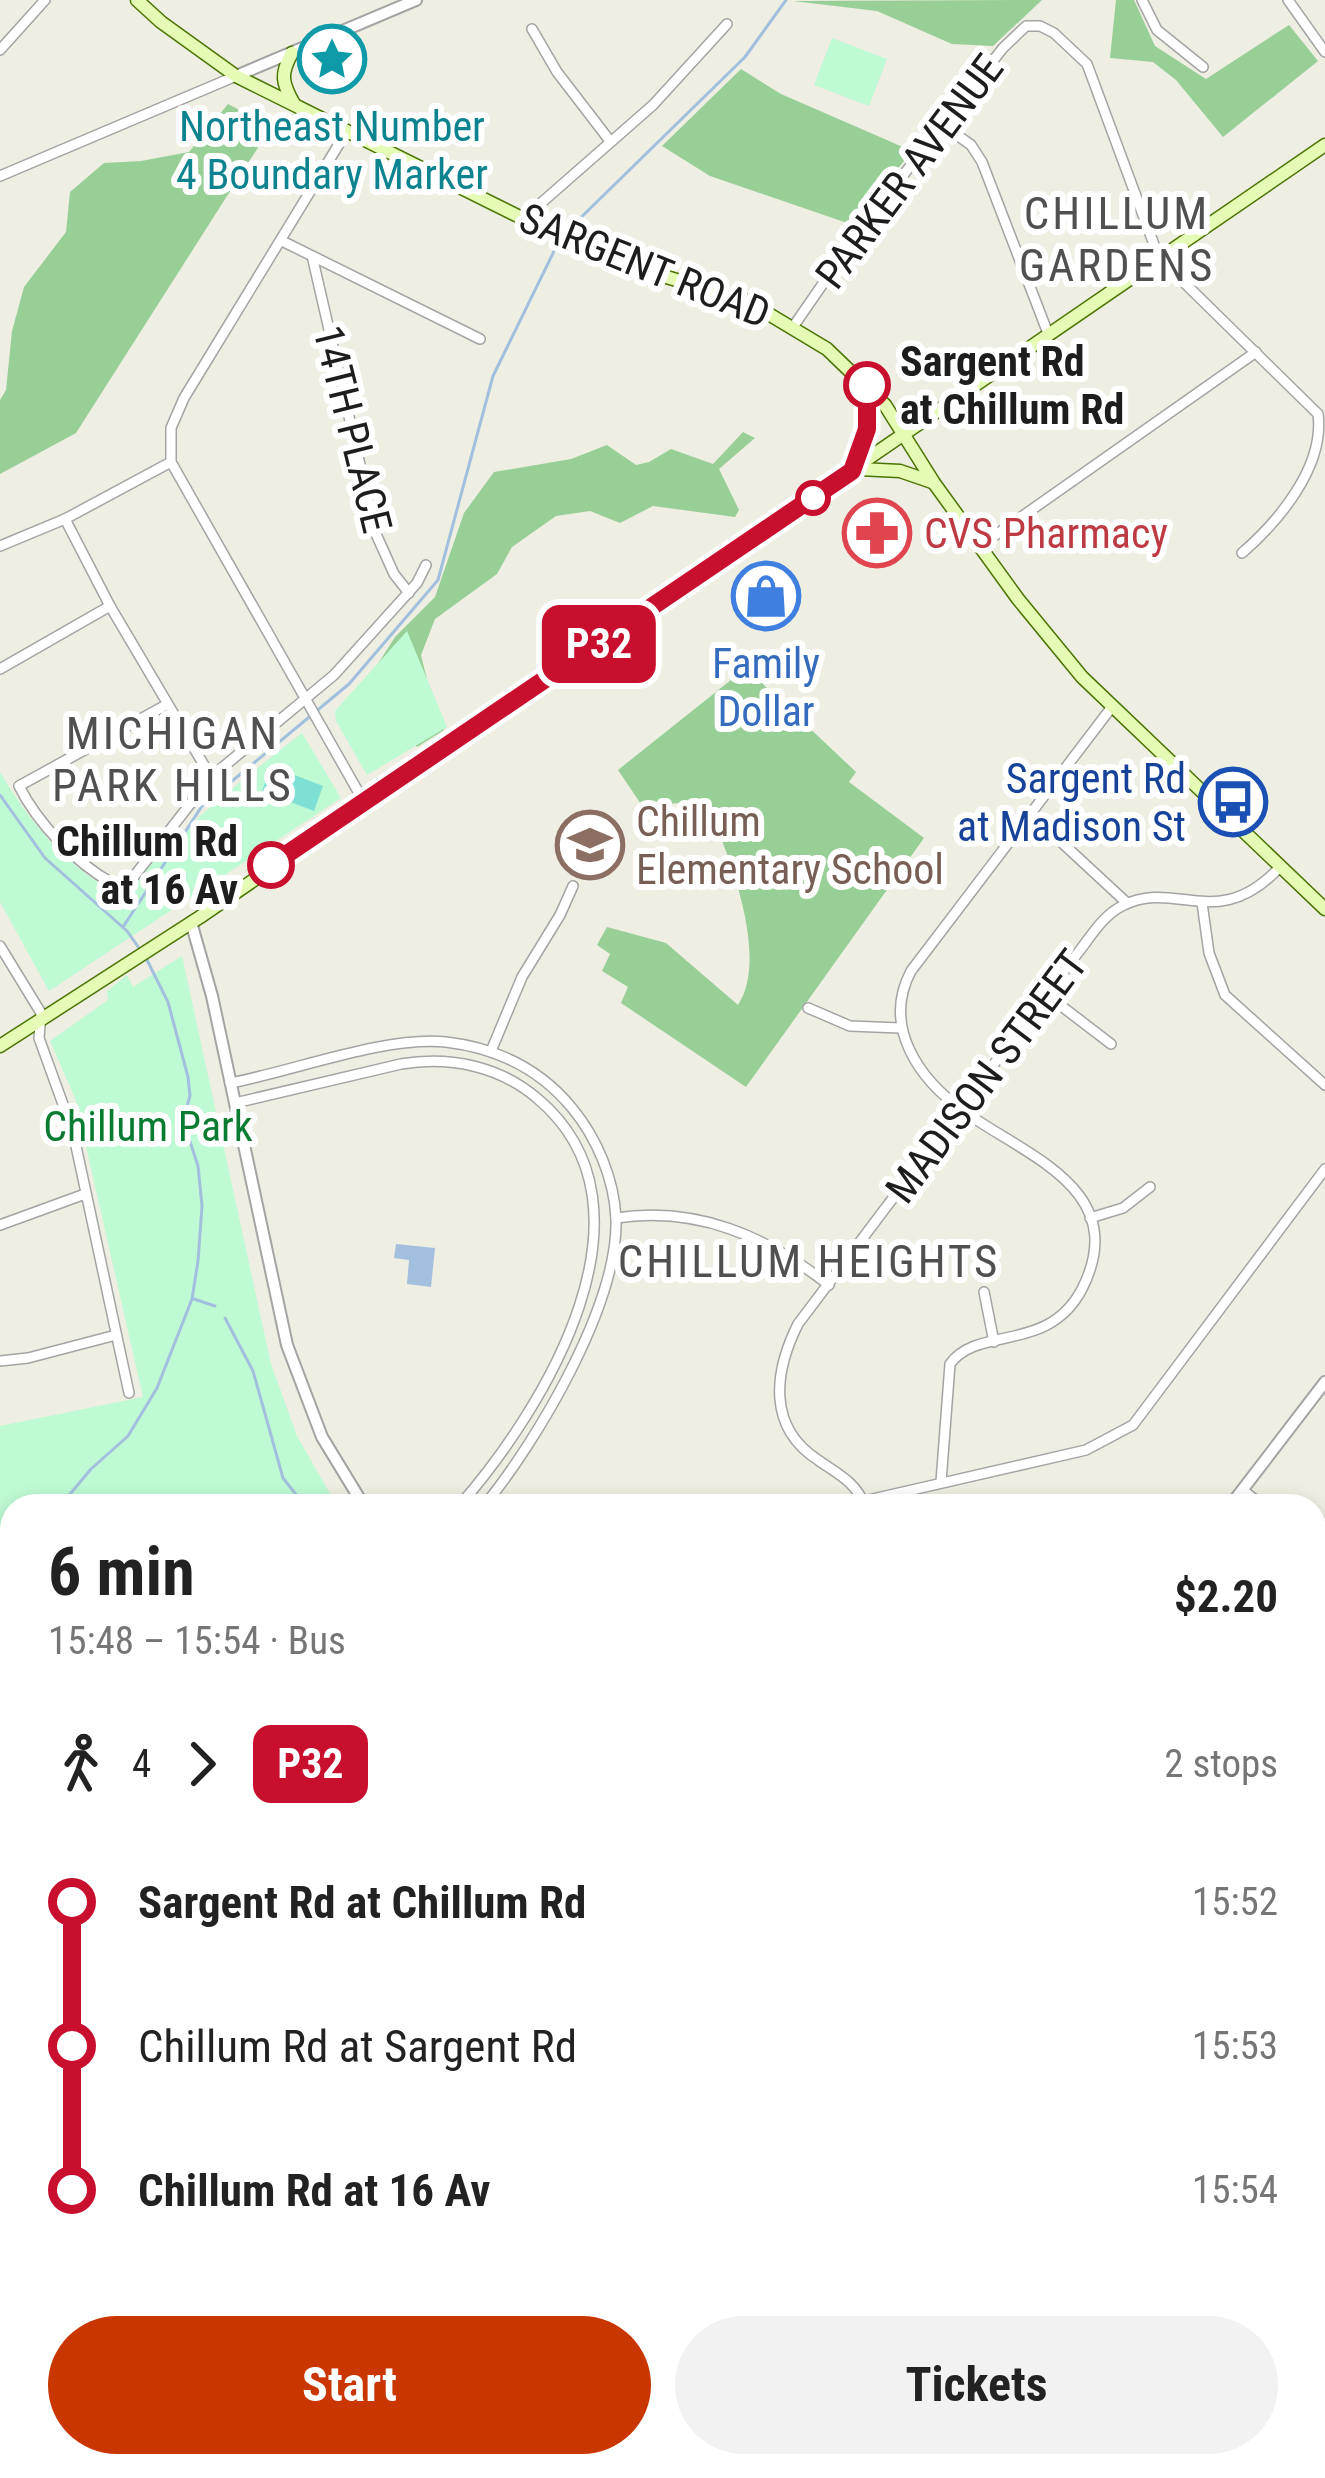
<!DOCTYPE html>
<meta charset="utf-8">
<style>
:root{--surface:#fff;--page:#f2f2f2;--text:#222;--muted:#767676;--accent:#ca3600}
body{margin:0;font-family:"Roboto Condensed",sans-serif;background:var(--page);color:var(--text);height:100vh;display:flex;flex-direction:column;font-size:45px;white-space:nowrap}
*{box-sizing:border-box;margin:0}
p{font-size:39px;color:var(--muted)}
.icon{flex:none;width:66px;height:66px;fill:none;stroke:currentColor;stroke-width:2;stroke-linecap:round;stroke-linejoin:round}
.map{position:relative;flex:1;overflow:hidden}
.panel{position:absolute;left:0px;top:1494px;width:1326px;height:984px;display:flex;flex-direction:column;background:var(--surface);border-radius:36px 36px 0 0;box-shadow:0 6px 18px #0003}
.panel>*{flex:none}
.badge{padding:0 24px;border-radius:18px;font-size:42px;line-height:78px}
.map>.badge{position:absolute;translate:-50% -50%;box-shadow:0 0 0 6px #fff}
.legs{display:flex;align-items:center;gap:18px;height:132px;padding:0 48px;font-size:39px}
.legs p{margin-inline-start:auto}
.summary{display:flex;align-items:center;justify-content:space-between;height:204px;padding:0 48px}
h1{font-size:66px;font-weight:700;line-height:90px}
.button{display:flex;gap:24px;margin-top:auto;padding:24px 48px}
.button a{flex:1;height:138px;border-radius:72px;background:var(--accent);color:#fff;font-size:48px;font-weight:700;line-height:138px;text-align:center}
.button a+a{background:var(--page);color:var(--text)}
ul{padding:0 48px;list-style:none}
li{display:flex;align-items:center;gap:42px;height:144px;font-size:45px}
li i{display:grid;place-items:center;width:18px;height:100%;margin:0 15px;background:currentColor}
li i::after{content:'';width:30px;height:30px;margin:-15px;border:9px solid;border-radius:50%;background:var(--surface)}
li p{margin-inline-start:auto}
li:first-child i{background:linear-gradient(#0000 50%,currentColor 0)}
li:last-child i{background:linear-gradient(currentColor 50%,#0000 0)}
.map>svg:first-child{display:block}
.forest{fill:#98cf96}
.park{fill:#befad3}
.pitch{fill:#7edfd4}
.water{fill:#a2c0dd}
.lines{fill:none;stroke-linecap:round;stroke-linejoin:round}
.stream{stroke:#a2c0dd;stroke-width:3}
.minor-casing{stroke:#a4a4a4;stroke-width:12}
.tertiary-casing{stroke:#a4a4a4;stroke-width:14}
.secondary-casing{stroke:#4a7503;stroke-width:15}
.minor{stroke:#fff;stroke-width:9}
.tertiary{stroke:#fff;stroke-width:10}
.secondary{stroke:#e4fab5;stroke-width:12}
.line-1-casing{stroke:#fff;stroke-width:27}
.line-1{stroke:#c8102e;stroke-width:18}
.stop-1-dot{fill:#fff;stroke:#c8102e;stroke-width:6}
.labels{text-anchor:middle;stroke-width:12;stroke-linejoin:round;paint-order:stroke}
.culture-label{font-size:42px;fill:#0d838f;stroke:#fff}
.street-label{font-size:42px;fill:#1d1d1d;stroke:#fff}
.stop-label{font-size:42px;font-weight:bold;fill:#1d1d1d;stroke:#fff;text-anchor:start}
.health-label{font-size:42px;fill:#be3a42;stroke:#fff;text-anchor:start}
.shop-label{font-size:42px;fill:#366cbe;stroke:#fff}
.transit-label{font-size:42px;fill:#164399;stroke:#fff;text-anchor:end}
.education-label{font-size:42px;fill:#785e54;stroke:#fff;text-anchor:start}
.park-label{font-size:42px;fill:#097c32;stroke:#fff}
.neighbourhood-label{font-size:45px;letter-spacing:3px;fill:#505050;stroke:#fff}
</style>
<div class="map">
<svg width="1325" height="2478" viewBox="0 0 1325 2478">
<rect width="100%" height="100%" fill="#eeeee2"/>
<!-- forest -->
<g class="forest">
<path d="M1042,0l-49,46 -41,-2 -75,-33 -84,-10z"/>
<path d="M1116,0h18l21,46 51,33 83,-54 29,36 -95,76 -47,-57 -23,-18 -43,-4z"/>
<path d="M741,69l40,25 131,57 -59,74 -143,-49 -48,-30z"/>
<path d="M228,104l43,23 -195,306 -76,41v-74l6,-10 6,-59 12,-44 42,-55 4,-40 34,-29 37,-2 48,-9z"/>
<path d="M743,432l12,6 -36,31 20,41 -4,7 -82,-11 -33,17 -30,-12 -34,5 -44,31 -15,27 -62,45 -14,36 13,53 10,22 -27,17 -50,-66 28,-44 40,-40 29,-84 30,-41 77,-13 36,-14 29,20 13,-3 22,-13 42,15z"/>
<path d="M746,668l110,104 -7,10 75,56 -178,249 -125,-84 7,-16 -26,-16 8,-17 -13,-9 10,-18 59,16 72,62c32,-48 -10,-155 -33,-204l-38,3 -22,6 -27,-40z"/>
</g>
<!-- park -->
<g class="park">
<path d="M832,38l55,21 -18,47 -55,-21z"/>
<path d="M407,631l40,96 -80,48 -31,-54 -1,-10z"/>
<path d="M302,733l39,65 -292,193 -49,-89v-130c31,52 68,97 123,125 51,-65 115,-114 179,-164z"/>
<path d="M182,956l89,408 26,72 40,70h-325v733l-12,-1v-812l143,-29 -68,-299 -25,-57 58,-41 -1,-9 20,-16 6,12z"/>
<path d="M1314,1600l11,3v345l-11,3z"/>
<path d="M377,2466h221l11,12h-224z"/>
</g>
<!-- pitch -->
<g class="pitch">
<path d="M271,766l52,20 -9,25 -52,-20z"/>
<path d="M11,2072l1,1v154l-12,-6v-124z"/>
</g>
<!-- water -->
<path class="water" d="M396,1244l39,4 -4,39 -24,-3 2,-24 -15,-2z"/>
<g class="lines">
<!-- stream -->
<g class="stream">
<path d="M565,233l180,-176 41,-57"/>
<path d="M0,795l45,63 82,73 12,17"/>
<path d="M123,927l79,-121 147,-122 89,-104 55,-204 66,-135"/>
<path d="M194,1299l21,7"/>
<path d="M225,1318l28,53 30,107 22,28"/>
<path d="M60,1506l31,-37 37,-33 29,-48 35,-89 6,-38 4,-55 -4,-40 -15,-46 7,-24 -2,-19 -20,-75 -23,-46"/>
<path d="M0,1593l12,-19"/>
<path d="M0,2072l12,-17"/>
</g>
<defs>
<g id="minor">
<path d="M1142,0l15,30 46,37"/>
<path d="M1288,0l37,52"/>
<path d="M532,29l25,43 53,69"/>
<path d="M0,50l45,-50"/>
<path d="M943,125l28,20 11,17 67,174"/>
<path d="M347,131l-163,267 -13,30v34l193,340"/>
<path d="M0,176l236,-100"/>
<path d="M524,218l129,-113 74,-81"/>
<path d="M282,241l198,98"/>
<path d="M313,260l63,274 18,40 15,19"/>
<path d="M793,327l67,-97 143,-182 23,-22h14l14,7 33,31 72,194 159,156c7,52 -39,107 -76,139"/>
<path d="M65,519l45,87 101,171"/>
<path d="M0,546l65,-27 106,-57"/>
<path d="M980,546l276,-194"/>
<path d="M0,669l110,-63"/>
<path d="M166,705l-147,81c19,38 57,77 93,97l20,-4 79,-102 123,-102 83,-92 9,-18"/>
<path d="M1031,814l96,89"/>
<path d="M1202,903l7,50 16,42 100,90"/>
<path d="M0,946l41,67 -2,25 34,94 56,261"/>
<path d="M1047,995l64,49"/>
<path d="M808,1008l42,18 50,2"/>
<path d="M491,1051l31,-74 38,-62 13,-29"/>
<path d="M230,1083c65,-12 153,-47 216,-41 51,6 94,27 126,66 25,30 42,71 44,110 3,86 -79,223 -132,288"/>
<path d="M235,1103l166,-39c49,-8 99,2 137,35 129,109 7,309 -79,407"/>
<path d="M616,1218c81,-12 150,18 213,67"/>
<path d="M1090,1218l33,-10 27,-21"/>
<path d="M0,1225l85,-31"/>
<path d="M984,1292l10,50"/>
<path d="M0,1361l28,-3 88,-23"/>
<path d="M941,1482l9,-118c28,-39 98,-10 132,-75 50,-99 -56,-133 -117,-177 -47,-33 -83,-86 -54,-141l200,-263"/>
<path d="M1244,1491l19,15"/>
<path d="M864,1501l222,-51 47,-25 192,-256"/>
<path d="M865,1506c-9,-24 -27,-32 -47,-46 -51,-33 -44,-88 -20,-136l279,-370c13,-16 25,-38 45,-48 54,-28 95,28 158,-39"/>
<path d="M1314,1532l11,3"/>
<path d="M1314,1959l11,-2"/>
<path d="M1314,2091l11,-4"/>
<path d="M1314,2218l11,-3"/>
<path d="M0,2251l12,2"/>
<path d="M362,2466l9,12"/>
<path d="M942,2466l4,12"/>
<path d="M1248,2466l3,12"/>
<path d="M279,2478l14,-12"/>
<path d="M310,2478l14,-12"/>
</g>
<g id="tertiary">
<path d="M236,76l180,-76"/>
<path d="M191,922l21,74 75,349 35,92 42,69"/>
<path d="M1230,1506l95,-124"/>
</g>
<g id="secondary">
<path d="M137,0l24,22 75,54 326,162 81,32 104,31 80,48 58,56 49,78 84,116 64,78 243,232"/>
<path d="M292,53c-12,21 -10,30 2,51"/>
<path d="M855,466l12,-37v-42"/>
<path d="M859,469l41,2 32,11"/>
<path d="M0,1046l200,-129 1125,-772"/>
</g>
</defs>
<!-- minor casing -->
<use href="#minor" class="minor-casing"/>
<!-- tertiary casing -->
<use href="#tertiary" class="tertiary-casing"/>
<!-- secondary casing -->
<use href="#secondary" class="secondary-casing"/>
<!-- minor -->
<use href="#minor" class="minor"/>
<!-- tertiary -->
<use href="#tertiary" class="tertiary"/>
<!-- secondary -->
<use href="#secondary" class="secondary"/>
</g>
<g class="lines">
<defs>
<path id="line-1" d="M271,865l581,-394 15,-42v-44"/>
</defs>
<!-- line-1 casing -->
<use href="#line-1" class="line-1-casing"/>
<!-- line-1 -->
<use href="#line-1" class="line-1"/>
</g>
<!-- icons -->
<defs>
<symbol id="sight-ring" viewBox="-11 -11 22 22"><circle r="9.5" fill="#fff" stroke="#0f9aa8" stroke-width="1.5"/><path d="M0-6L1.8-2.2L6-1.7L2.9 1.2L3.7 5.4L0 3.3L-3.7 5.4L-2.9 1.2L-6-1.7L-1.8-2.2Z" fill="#0f9aa8"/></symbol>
<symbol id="pharmacy-ring" viewBox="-11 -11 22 22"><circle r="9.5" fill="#fff" stroke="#e0444e" stroke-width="1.5"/><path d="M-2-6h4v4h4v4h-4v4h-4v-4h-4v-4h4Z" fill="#e0444e"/></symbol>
<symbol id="shop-ring" viewBox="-11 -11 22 22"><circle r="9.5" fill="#fff" stroke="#3f7fe0" stroke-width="1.5"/><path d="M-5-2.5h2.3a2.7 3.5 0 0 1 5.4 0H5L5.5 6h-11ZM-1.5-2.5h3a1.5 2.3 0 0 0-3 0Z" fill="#3f7fe0"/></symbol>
<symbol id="bus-ring" viewBox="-11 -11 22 22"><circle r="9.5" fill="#fff" stroke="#1a4fb4" stroke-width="1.5"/><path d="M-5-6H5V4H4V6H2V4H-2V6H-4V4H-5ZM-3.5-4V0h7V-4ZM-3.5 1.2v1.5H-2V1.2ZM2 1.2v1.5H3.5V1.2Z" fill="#1a4fb4"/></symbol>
<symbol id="school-ring" viewBox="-11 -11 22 22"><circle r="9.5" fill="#fff" stroke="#8d6e63" stroke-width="1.5"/><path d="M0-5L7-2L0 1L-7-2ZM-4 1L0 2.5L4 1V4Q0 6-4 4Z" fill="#8d6e63"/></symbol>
</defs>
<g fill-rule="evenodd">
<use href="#sight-ring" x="294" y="21" width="76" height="76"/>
<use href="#pharmacy-ring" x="839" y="495" width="76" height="76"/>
<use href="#shop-ring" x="728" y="558" width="76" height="76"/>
<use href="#bus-ring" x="1195" y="764" width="76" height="76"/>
<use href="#school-ring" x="552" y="807" width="76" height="76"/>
</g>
<!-- markers -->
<g class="stop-1-dot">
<circle cx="867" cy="385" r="21"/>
<circle cx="813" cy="498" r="15"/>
<circle cx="271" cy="865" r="21"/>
</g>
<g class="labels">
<!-- culture labels -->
<g class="culture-label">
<text x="332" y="141">Northeast Number<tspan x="332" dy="48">4 Boundary Marker</tspan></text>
</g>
<!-- street labels -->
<g class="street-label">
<text transform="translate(909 171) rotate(-53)" y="15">PARKER AVENUE</text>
<text transform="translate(645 265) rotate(22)" y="15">SARGENT ROAD</text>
<text transform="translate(353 429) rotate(76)" y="15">14TH PLACE</text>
<text transform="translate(986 1076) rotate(-53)" y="15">MADISON STREET</text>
</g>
<!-- stop labels -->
<g class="stop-label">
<text x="900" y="376">Sargent Rd<tspan x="900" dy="48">at Chillum Rd</tspan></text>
<text x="238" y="856" text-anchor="end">Chillum Rd<tspan x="238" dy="48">at 16 Av</tspan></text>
</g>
<!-- health labels -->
<g class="health-label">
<text x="924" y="548">CVS Pharmacy</text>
</g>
<!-- shop labels -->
<g class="shop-label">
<text x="766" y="678">Family<tspan x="766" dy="48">Dollar</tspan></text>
</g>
<!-- transit labels -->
<g class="transit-label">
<text x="1186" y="793">Sargent Rd<tspan x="1186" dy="48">at Madison St</tspan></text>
</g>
<!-- education labels -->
<g class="education-label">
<text x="636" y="836">Chillum<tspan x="636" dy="48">Elementary School</tspan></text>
</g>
<!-- park labels -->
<g class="park-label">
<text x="148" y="1141">Chillum Park</text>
</g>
<!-- neighbourhood labels -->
<g class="neighbourhood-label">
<text x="1117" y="229">CHILLUM<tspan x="1117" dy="52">GARDENS</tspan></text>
<text x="173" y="749">MICHIGAN<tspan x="173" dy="52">PARK HILLS</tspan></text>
<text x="809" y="1277">CHILLUM HEIGHTS</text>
</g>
</g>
</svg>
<b class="badge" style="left:599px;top:644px;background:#c8102e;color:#fff">P32</b>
<section class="panel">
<div class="summary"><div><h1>6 min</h1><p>15:48 – 15:54 · Bus</p></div><b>$2.20</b></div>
<div class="legs"><svg class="icon" aria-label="walk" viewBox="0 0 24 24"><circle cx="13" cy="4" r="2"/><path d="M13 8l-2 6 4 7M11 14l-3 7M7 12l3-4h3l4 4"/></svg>4<svg class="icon" aria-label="forward" viewBox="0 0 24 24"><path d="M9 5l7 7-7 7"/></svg><b class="badge" style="background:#c8102e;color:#fff">P32</b><p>2 stops</p></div>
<ul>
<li><i style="color:#c8102e"></i><b>Sargent Rd at Chillum Rd</b><p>15:52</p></li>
<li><i style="color:#c8102e"></i><span>Chillum Rd at Sargent Rd</span><p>15:53</p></li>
<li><i style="color:#c8102e"></i><b>Chillum Rd at 16 Av</b><p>15:54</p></li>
</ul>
<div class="button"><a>Start</a><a>Tickets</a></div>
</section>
</div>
